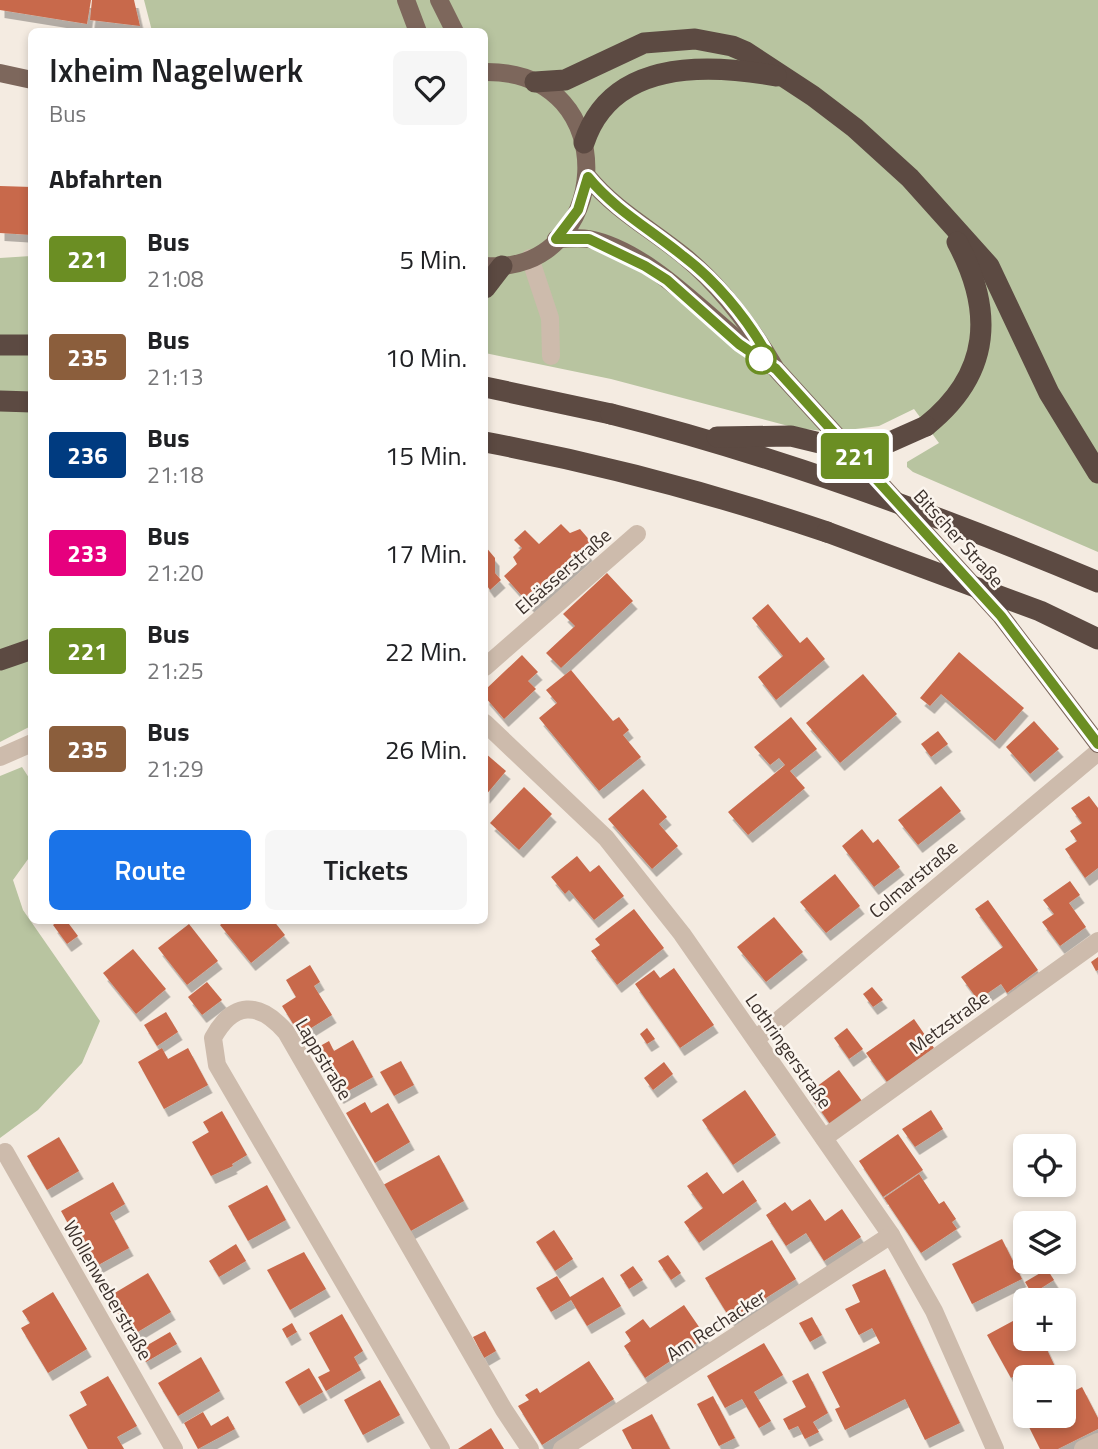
<!DOCTYPE html>
<html lang="de">
<meta charset="utf-8">
<style>
:root{--surface:#fff;--page:#f6f6f6;--text:#202124;--muted:#757577;--accent:#1a73e8}
body{margin:0;font-family:"Titillium Web",sans-serif;background:var(--page);color:var(--text);height:100vh;display:flex;flex-direction:column;font-size:26px;white-space:nowrap}
*{box-sizing:border-box;margin:0}
p{font-size:23px;color:var(--muted)}
.icon{flex:none;width:38px;height:38px;fill:none;stroke:currentColor;stroke-width:2;stroke-linecap:round;stroke-linejoin:round}
.map{position:relative;flex:1;overflow:hidden}
.details{position:absolute;left:28px;top:28px;width:460px;height:896px;display:flex;flex-direction:column;background:var(--surface);border-radius:10px;box-shadow:0 4px 10px #0003}
.details>*{flex:none}
.badge{padding:0 14px;border-radius:5px;font-size:24px;line-height:46px}
.buttons{position:absolute;left:1013px;top:1134px;display:grid;gap:14px}
.buttons a{display:grid;place-items:center;width:63px;height:63px;border-radius:10px;background:var(--surface);box-shadow:0 4px 10px #0003;font-size:35px}
.map>.badge{position:absolute;translate:-50% -50%;box-shadow:0 0 0 4px #fff}
h2{padding:0 21px;font-size:26px;line-height:63px}
.round{display:grid;place-items:center;flex:none;width:74px;height:74px;border-radius:10px;background:var(--page)}
.summary{display:flex;align-items:center;justify-content:space-between;height:119px;padding:0 21px}
h1{font-size:33px;font-weight:600;line-height:52px}
.cta{display:flex;gap:14px;margin-top:auto;padding:14px 21px}
.cta a{flex:1;height:80px;border-radius:10px;background:var(--accent);color:#fff;font-size:28px;font-weight:600;line-height:80px;text-align:center}
.cta a+a{background:var(--page);color:var(--text)}
ul{padding:0;list-style:none}
li{display:flex;align-items:center;gap:21px;height:98px;padding:0 21px}
li div{flex:1}
li b{display:block;font-size:26px}
li em{font-style:normal}
li .badge{min-width:77px;font-weight:700;text-align:center}
.map>svg:first-child{display:block}
.green{fill:#b8c4a0}
.building{fill:#c8694b;filter:url(#shadow)}
.lines{fill:none;stroke-linecap:round;stroke-linejoin:round}
.minor{stroke:#cdbbac;stroke-width:18}
.major{stroke:#7d675c;stroke-width:18}
.highway{stroke:#5c4a42;stroke-width:21}
.highway-bridge{stroke:#5c4a42;stroke-width:21}
.line-casing{stroke:#fff;stroke-width:16}
.line{stroke:#6b8e23;stroke-width:10}
.stop-dot{fill:#fff;stroke:#6b8e23;stroke-width:3.5}
.labels{text-anchor:middle;stroke-width:5;stroke-linejoin:round;paint-order:stroke}
.street-label{font-size:19px;fill:#3b302b;stroke:#fbf5ee}
</style>
<div class="map">
<svg width="1098" height="1449" viewBox="0 0 1098 1449">
<defs>
<filter id="shadow"><feDropShadow dx="4.5" dy="8" stdDeviation="0" flood-color="#0004"/></filter>
</defs>
<rect width="100%" height="100%" fill="#f4ebe1"/>
<!-- green -->
<g class="green">
<path d="M144,0h954v552l-185,-80 -6,-5v-5l32,-19 -25,-34 -35,17 -47,6 -36,-4 -185,-49 -126,-26v-321l-333,-1z"/>
<path d="M31,256v470l-31,16v-484z"/>
<path d="M22,767l9,14v74l-18,25 10,30 77,111 -18,42 -44,47 -38,28v-362z"/>
</g>
<!-- building -->
<g class="building">
<path d="M0,0h91l-4,24 -87,-14z"/>
<path d="M92,0h42l6,26 -50,-6z"/>
<path d="M0,186l32,1v48l-32,-2z"/>
<path d="M561,524l9,9 10,-4 12,14 -7,6 3,4 -58,52 -26,-29 13,-12 -4,-7 9,-9 -8,-8 11,-10 14,14z"/>
<path d="M485,546l10,12v15l6,7 -11,10 -5,-7z"/>
<path d="M607,573l26,28 -72,67 -15,-15 29,-27 -12,-12z"/>
<path d="M768,604l32,39 7,-6 18,22 -49,41 -18,-23 25,-21 -31,-38z"/>
<path d="M959,652l65,56 -29,33 -54,-47 -11,12 -10,-8z"/>
<path d="M522,655l16,17 -10,9 8,8 -32,30 -19,-22v-7z"/>
<path d="M571,670l42,51 6,-4 10,13 -6,5 18,22 -42,34 -60,-73 18,-15 -11,-13z"/>
<path d="M863,674l34,40 -57,49 -34,-40z"/>
<path d="M791,717l26,32 -27,22 15,17 -57,47 -20,-23 57,-47 -6,-7 -9,7 -16,-18z"/>
<path d="M1034,721l25,28 -29,25 -24,-27z"/>
<path d="M938,731l10,13 -17,13 -10,-13z"/>
<path d="M485,753l21,18 -21,25z"/>
<path d="M941,786l20,25 -43,34 -20,-25z"/>
<path d="M524,787l28,27 -33,36 -29,-27z"/>
<path d="M643,789l24,28 -8,7 19,22 -26,23 -44,-50z"/>
<path d="M1089,796l9,12v60l-13,10 -20,-29 12,-8 -7,-10 12,-8 -11,-15z"/>
<path d="M862,829l11,14 5,-4 22,28 -26,20 -32,-41z"/>
<path d="M577,856l13,16 9,-7 25,31 -30,24 -25,-30 -4,4 -14,-17z"/>
<path d="M835,874l25,32 -34,27 -26,-31z"/>
<path d="M1070,881l10,14 -11,8 17,24 -26,19 -18,-24 12,-8 -11,-14z"/>
<path d="M988,900l50,70 -31,23 -6,-9 -23,16 -17,-23 42,-30 -28,-38z"/>
<path d="M634,909l30,39 -47,37 -26,-34 9,-6 -5,-6z"/>
<path d="M774,917l29,35 -37,30 -29,-35z"/>
<path d="M59,920h7l12,16 -11,8 -14,-19z"/>
<path d="M226,920h47l12,15 -34,28 -31,-38z"/>
<path d="M189,924l29,37 -31,24 -29,-37z"/>
<path d="M133,949l33,40 -30,25 -33,-41z"/>
<path d="M1098,957v13l-2,1 -5,-9z"/>
<path d="M310,965l10,17 -6,4 18,29 -32,20 -18,-29 14,-9 -10,-17z"/>
<path d="M674,968l40,57 -34,23 -45,-64 19,-14 6,8z"/>
<path d="M207,982l15,18 -20,15 -14,-18z"/>
<path d="M872,987l11,13 -10,7 -10,-13z"/>
<path d="M166,1012l12,20 -21,14 -13,-21z"/>
<path d="M914,1019l20,29 -47,34 -21,-29z"/>
<path d="M647,1028l8,11 -8,5 -7,-10z"/>
<path d="M847,1028l16,21 -14,10 -15,-21z"/>
<path d="M353,1040l20,37 -34,19 -26,-46 16,-9 5,10z"/>
<path d="M162,1048l6,11 20,-11 20,37 -44,24 -26,-47z"/>
<path d="M401,1061l13,24 -20,11 -14,-24z"/>
<path d="M664,1062l9,12 -20,16 -9,-12z"/>
<path d="M839,1070l23,31 -32,23 -22,-31z"/>
<path d="M745,1090l31,45 -43,30 -31,-45z"/>
<path d="M365,1102l6,11 17,-10 22,39 -35,21 -29,-50z"/>
<path d="M931,1110l12,19 -28,18 -13,-18z"/>
<path d="M222,1111l25,44 -15,9 1,2 -22,10 -19,-34 17,-10 -6,-10z"/>
<path d="M898,1134l25,36 -40,27 -24,-36z"/>
<path d="M59,1137l20,34 -32,19 -20,-34z"/>
<path d="M439,1155l25,46 -55,31 -26,-47z"/>
<path d="M707,1172l16,22 20,-14 14,21 -58,42 -15,-21 19,-14 -16,-22z"/>
<path d="M919,1174l20,30 5,-3 12,18 -4,3 5,7 -36,24 -37,-55z"/>
<path d="M113,1182l12,22 -15,9 19,35 -36,20 -32,-57z"/>
<path d="M267,1185l19,35 -38,21 -20,-35z"/>
<path d="M810,1199l15,22 17,-12 19,28 -37,24 -18,-28 -20,13 -20,-31 19,-13 7,9z"/>
<path d="M554,1230l19,29 -18,12 -19,-29z"/>
<path d="M1002,1239l20,40 -50,25 -20,-40z"/>
<path d="M772,1240l24,39 -65,41 -26,-42z"/>
<path d="M236,1244l10,17 -27,16 -10,-16z"/>
<path d="M304,1252l22,37 -36,21 -23,-40z"/>
<path d="M668,1255l13,18 -10,7 -13,-19z"/>
<path d="M633,1266l10,14 -14,9 -9,-14z"/>
<path d="M885,1269l75,154 -35,17 -20,-41 -60,31 -10,-21 5,-2 -18,-35 58,-29 -8,-15 -13,7 -14,-26 15,-7 -8,-17z"/>
<path d="M1047,1269l7,11 -22,14 -7,-12z"/>
<path d="M148,1273l23,39 -40,24 -23,-39z"/>
<path d="M557,1276l13,21 33,-20 18,29 -34,20 -16,-26 -20,12 -15,-24z"/>
<path d="M53,1292l34,57 -39,24 -27,-45 9,-5 -8,-12z"/>
<path d="M684,1305l22,32 -61,41 -21,-32 7,-5 -6,-9 18,-13 7,9z"/>
<path d="M342,1314l21,37 -9,6 7,13 -35,21 -8,-14 12,-6 -21,-38z"/>
<path d="M1026,1314v25h16l16,34 -8,4h-24l-3,15 -9,-16 -3,2 -24,-43z"/>
<path d="M812,1317l10,18 -12,7 -11,-19z"/>
<path d="M292,1323l5,9 -10,6 -5,-9z"/>
<path d="M485,1331l11,20 -12,7 -11,-21z"/>
<path d="M170,1332l7,12 -31,18 -7,-12z"/>
<path d="M764,1343l19,32 -29,17 17,29 -12,7 -17,-29 -17,9 -18,-32z"/>
<path d="M201,1357l19,34 -42,25 -20,-33z"/>
<path d="M589,1361l25,38 -72,46 -24,-39 11,-6 -4,-5 12,-7 3,5z"/>
<path d="M309,1368l14,24 -24,14 -14,-24z"/>
<path d="M808,1373l20,40 -15,9 6,10 -14,7 -7,-13 -9,4 -6,-11 23,-12 -14,-26z"/>
<path d="M108,1376l29,50 -20,11 7,12h-36l-19,-34 18,-10 -7,-13z"/>
<path d="M380,1380l20,35 -37,20 -19,-35z"/>
<path d="M1082,1387l16,31v11l-40,20h-18l-16,-32 40,-1v-20z"/>
<path d="M713,1396l22,42 -16,8 -22,-42z"/>
<path d="M203,1412l8,14 17,-10 7,13 -37,20 -14,-26z"/>
<path d="M652,1414l18,35h-38l-10,-19z"/>
<path d="M491,1428l13,21h-46z"/>
</g>
<g class="lines">
<!-- minor -->
<g class="minor">
<path d="M530,258l20,60 1,38"/>
<path d="M485,667l152,-133"/>
<path d="M485,723l121,115 76,96 209,301 43,76 61,138"/>
<path d="M0,757l32,-14"/>
<path d="M756,1039l342,-287"/>
<path d="M824,1138l274,-197"/>
<path d="M5,1152l169,297"/>
<path d="M441,1449l-224,-384 -4,-27c20,-37 46,-37 73,-6l218,378 26,39"/>
<path d="M562,1449l329,-214"/>
<path d="M1083,1449l15,-7"/>
</g>
<!-- major -->
<g class="major">
<path d="M406,0l12,32"/>
<path d="M439,0l16,32"/>
<path d="M485,72c143,-2 127,204 0,194"/>
<path d="M0,73l32,7"/>
<path d="M588,177c27,33 63,52 96,79 38,31 67,71 92,113l225,247 97,128"/>
<path d="M556,239c11,0 22,-2 33,0 64,12 128,89 181,126"/>
</g>
<!-- highway -->
<g class="highway">
<path d="M535,82l30,-2 79,-37 51,-4 37,7 14,6 67,44 42,32 55,50 79,88 60,127 49,80"/>
<path d="M584,143c27,-83 121,-80 192,-67"/>
<path d="M485,288l17,-22"/>
<path d="M0,345h32"/>
<path d="M485,387l126,27"/>
<path d="M0,401l32,1"/>
<path d="M926,426c65,-52 68,-115 31,-184"/>
<path d="M485,442c117,22 230,52 342,90"/>
<path d="M0,660l32,-11"/>
</g>
<!-- highway-bridge -->
<g class="highway-bridge">
<path d="M611,414c167,42 328,101 487,168"/>
<path d="M717,437l74,-1 33,8 37,3 29,-5 36,-16"/>
<path d="M827,532l213,79 58,28"/>
</g>
</g>
<g class="lines">
<defs>
<path id="line" d="M764,349c-20,-34 -49,-69 -81,-93 -33,-27 -68,-46 -95,-79l-10,33 -22,29h33l56,27 22,14 72,64 37,25 225,247 97,128"/>
</defs>
<!-- line casing -->
<use href="#line" class="line-casing"/>
<!-- line -->
<use href="#line" class="line"/>
</g>
<!-- markers -->
<circle class="stop-dot" cx="761" cy="359" r="14"/>
<g class="labels">
<!-- street labels -->
<g class="street-label">
<text transform="translate(959 538) rotate(48)" y="7">Bitscher Straße</text>
<text transform="translate(563 571) rotate(-41)" y="7">Elsässerstraße</text>
<text transform="translate(913 879) rotate(-40)" y="7">Colmarstraße</text>
<text transform="translate(949 1022) rotate(-36)" y="7">Metzstraße</text>
<text transform="translate(789 1051) rotate(55)" y="7">Lothringerstraße</text>
<text transform="translate(324 1059) rotate(59)" y="7">Lappstraße</text>
<text transform="translate(108 1290) rotate(60)" y="7">Wollenweberstraße</text>
<text transform="translate(716 1325) rotate(-33)" y="7">Am Rechacker</text>
</g>
</g>
</svg>
<div class="buttons">
<a><svg class="icon" aria-label="locate" viewBox="0 0 24 24"><circle cx="12" cy="12" r="6"/><path d="M12 2v4M12 18v4M2 12h4M18 12h4"/></svg></a>
<a><svg class="icon" aria-label="layers" viewBox="0 0 24 24"><path d="M12 4l9 5-9 5-9-5zM3 14l9 5 9-5"/></svg></a>
<a>+</a>
<a>−</a>
</div>
<b class="badge" style="left:855px;top:456px;background:#6b8e23;color:#fff">221</b>
<section class="details">
<div class="summary"><div><h1>Ixheim Nagelwerk</h1><p>Bus</p></div><a class="round"><svg class="icon" aria-label="heart" viewBox="0 0 24 24"><path d="M12 20l-8-8c-3-5 5-10 8-4 3-6 11-1 8 4z"/></svg></a></div>
<h2>Abfahrten</h2>
<ul>
<li><span class="badge" style="background:#6b8e23;color:#fff">221</span><div><b>Bus</b><p>21:08</p></div><em>5 Min.</em></li>
<li><span class="badge" style="background:#8b5e3c;color:#fff">235</span><div><b>Bus</b><p>21:13</p></div><em>10 Min.</em></li>
<li><span class="badge" style="background:#003b80;color:#fff">236</span><div><b>Bus</b><p>21:18</p></div><em>15 Min.</em></li>
<li><span class="badge" style="background:#e6007e;color:#fff">233</span><div><b>Bus</b><p>21:20</p></div><em>17 Min.</em></li>
<li><span class="badge" style="background:#6b8e23;color:#fff">221</span><div><b>Bus</b><p>21:25</p></div><em>22 Min.</em></li>
<li><span class="badge" style="background:#8b5e3c;color:#fff">235</span><div><b>Bus</b><p>21:29</p></div><em>26 Min.</em></li>
</ul>
<div class="cta"><a>Route</a><a>Tickets</a></div>
</section>
</div>
